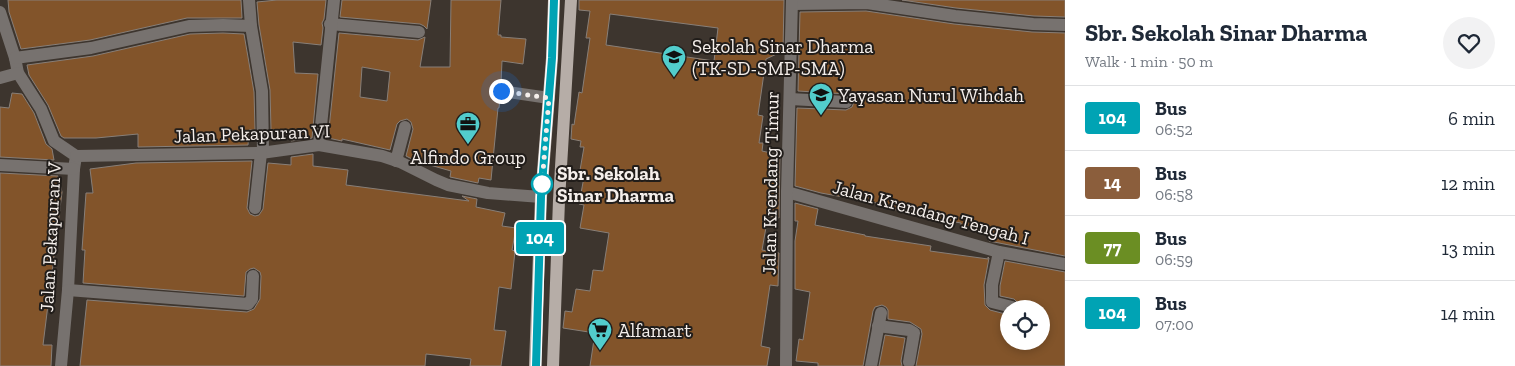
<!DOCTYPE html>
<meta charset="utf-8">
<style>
:root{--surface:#fff;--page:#f2f2f3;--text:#1f2937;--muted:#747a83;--line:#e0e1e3}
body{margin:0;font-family:"Zilla Slab",serif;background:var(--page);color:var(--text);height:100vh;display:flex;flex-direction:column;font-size:19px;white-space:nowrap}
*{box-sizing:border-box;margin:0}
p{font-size:16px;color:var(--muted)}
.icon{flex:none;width:28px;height:28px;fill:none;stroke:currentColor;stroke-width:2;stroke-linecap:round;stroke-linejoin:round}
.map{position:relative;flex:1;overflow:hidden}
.details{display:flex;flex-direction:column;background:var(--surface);width:450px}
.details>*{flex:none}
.badge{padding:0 10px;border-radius:4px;font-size:18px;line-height:32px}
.tools{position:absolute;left:1000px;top:300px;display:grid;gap:10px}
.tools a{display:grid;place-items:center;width:50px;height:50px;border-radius:50%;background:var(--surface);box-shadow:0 2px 8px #0003;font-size:25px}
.you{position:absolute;width:25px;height:25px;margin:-12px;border:4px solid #fff;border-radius:50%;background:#1a73e8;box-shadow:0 0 0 8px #1a73e833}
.map>.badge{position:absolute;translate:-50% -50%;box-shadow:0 0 0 2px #fff}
.round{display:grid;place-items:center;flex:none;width:52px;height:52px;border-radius:26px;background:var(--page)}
.head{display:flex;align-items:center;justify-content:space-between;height:85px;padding:0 20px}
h1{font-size:24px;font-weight:700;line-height:38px}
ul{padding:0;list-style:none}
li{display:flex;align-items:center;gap:15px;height:65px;padding:0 20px;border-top:1px solid var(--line)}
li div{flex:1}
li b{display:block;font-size:19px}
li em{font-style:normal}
li .badge{min-width:55px;font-weight:700;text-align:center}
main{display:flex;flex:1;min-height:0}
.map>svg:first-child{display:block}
.building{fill:#82542a;stroke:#887f78;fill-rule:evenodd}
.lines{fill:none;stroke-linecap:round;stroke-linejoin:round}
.minor{stroke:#77726f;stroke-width:12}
.major{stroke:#b6ada7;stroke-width:12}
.line-casing{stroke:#fff;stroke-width:11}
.line{stroke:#00a3b4;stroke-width:8}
.walk{stroke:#f5efeb;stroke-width:5;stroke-dasharray:0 9}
.stop-dot{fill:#fff;stroke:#00a3b4;stroke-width:2.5}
.labels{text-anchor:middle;stroke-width:4;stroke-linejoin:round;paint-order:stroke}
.poi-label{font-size:19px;fill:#f5efeb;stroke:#211d1a;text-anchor:start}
.street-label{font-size:19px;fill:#f5efeb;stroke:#211d1a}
.stop-label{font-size:19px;font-weight:bold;fill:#f5efeb;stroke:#211d1a;text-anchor:start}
</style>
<main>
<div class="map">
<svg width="1065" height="366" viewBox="0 0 1065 366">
<rect width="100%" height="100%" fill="#3d352e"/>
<!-- building -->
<g class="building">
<path d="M8,0h233l1,18h-55l-97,22 -69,9 -12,-37z"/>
<path d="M277,0h49l-2,19 -2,4 1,5 -2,17 -28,-3 2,31 23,1 -6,64 -21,3v-11h-20l-1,-40 -11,-65 -2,-23z"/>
<path d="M342,0h89l-4,29 -3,-3 -4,-2 -80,-7z"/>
<path d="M451,0h50l-3,35h3v2l25,2 -3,25 -21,-3 -1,22 -6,3 -2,3v5l3,3 4,2 -1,9h-1l-7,72 -12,-2 -1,5 -28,-6 1,-6 -35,-10 -10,-5 7,-27 -2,-7 -4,-3 -7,2 -3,3 -7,26 -48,-11v2l-14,-3 11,-105 79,7 7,-3 -5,30h30zM362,67l28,5 -3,29 -27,-4z"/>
<path d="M579,0h205l-1,51 -17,8 -8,56 5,1 -4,27h4l-1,8 18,4 -1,63 -11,-2 -6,34 17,3 -1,33 -8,-1 -9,61 9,2 -3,18h-177l5,-33 -32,-5 2,-17 7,1 4,-23 14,2 3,-21 10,1 6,-38 -29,-5 4,-23 -5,-1 5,-27 -5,-1 5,-29h-4l1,-6 -10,-2 1,-15 2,1 5,-33 3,1 8,-55h-4l4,-27 -11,-1zM610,14l108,14 -4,33 -108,-16z"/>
<path d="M902,0h163v17l-31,-1 -78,-8z"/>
<path d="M866,11l88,13 78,8 33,1v223l-76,-15 1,-13 -29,-2v-3l-29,-5 1,-4 -36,-7v3l-16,-3 1,-3 -61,-11 -26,-7 2,-78 49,2 6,-3 2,-5 -1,-4 -6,-4 -49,-3 2,-79z"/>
<path d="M223,33l21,1 10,58 1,38h-6l-1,15 -110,2v-13l-42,4h-32l-3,-2 -13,-31 -19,-30 -2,-10 66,-9 97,-22z"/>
<path d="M12,93l10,1 12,19 12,31 6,5 2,11 -54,-3v-50l9,1z"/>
<path d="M313,154v12l35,4 -2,15 123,16 -7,-5 15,3 -1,8 29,6 -3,13 14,2 -4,22 3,1 -4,38 -12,-2 -5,43 12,1 -5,35h-31l1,-7 -45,-5 -1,12h-345l7,-66 160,12 7,-3 6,-10 1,-23 -1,-4 -6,-4 -4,1 -4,3 -2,24 -161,-13 2,-33h-3l4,-57h7l-3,-24 46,-6 116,-2 -5,47 3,6 5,2 4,-1 4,-6 5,-46 23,2v-8z"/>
<path d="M0,173l58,3 4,16 -19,153h9l-1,21h-51z"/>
<path d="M795,203l23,6 -3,16 50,10v1l66,10 -1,5 58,8v-2l1,1 -5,27 1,20 5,5 19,5v26h32v-33l-21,-3 -6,-6 -14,-3v-10l5,-25 60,11v94h-149l6,-32 -1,-5 -11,-7 -22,-3v-9l-2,-3 -4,-2 -7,2 -2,4 -10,55h-45v-3l-22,-2 3,-22 4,1 7,-48 -15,-3v-48l3,-20h-3z"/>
<path d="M885,335l20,3 -4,23 1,5h-23z"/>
</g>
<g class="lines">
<!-- minor -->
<g class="minor">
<path d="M249,0l2,26 11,65 1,61"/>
<path d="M793,4l74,-1 88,13 78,8 32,1"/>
<path d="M0,12l15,46 3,15 23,36 13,32 22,15 -2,13 -6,121 -7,76"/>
<path d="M330,24l89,8"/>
<path d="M15,58l76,-10 98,-22 34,-1 28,1"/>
<path d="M0,78l18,-5"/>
<path d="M501,91l48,7"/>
<path d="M790,99l56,3"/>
<path d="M319,145l15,-145"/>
<path d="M76,156l185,-3 58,-8 63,11 18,6 36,18 12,5 40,8 53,4"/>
<path d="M396,161l9,-34"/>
<path d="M0,165l74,4"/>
<path d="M787,192l212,60 66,12"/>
<path d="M255,208l6,-55"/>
<path d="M999,252l-7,33v17l20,5"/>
<path d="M68,290l180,14 4,-5 1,-23"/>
<path d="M878,326l31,4 5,3 -5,29"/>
<path d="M786,366l1,-174 5,-192"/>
<path d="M871,366l10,-53"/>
</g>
<!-- major -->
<g class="major">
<path d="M535,366l6,-169 11,-139 2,-58"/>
<path d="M553,366l6,-166 12,-200"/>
</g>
</g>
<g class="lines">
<defs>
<path id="line" d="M536,366l5,-169 11,-139 2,-58"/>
</defs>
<!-- line casing -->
<use href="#line" class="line-casing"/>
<!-- line -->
<use href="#line" class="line"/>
<!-- walk -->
<path class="walk" d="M501,91l48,7 -7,86"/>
</g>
<!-- icons -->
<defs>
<symbol id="school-pin" viewBox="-11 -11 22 30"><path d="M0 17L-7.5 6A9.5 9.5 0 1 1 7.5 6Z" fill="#52cdcc" stroke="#211d1a"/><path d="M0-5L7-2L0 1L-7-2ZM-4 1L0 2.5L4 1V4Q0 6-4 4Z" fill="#111"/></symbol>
<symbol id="office-pin" viewBox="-11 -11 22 30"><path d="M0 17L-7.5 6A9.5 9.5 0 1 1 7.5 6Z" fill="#52cdcc" stroke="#211d1a"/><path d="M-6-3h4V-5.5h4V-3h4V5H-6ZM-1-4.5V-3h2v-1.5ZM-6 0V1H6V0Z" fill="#111"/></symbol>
<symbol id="supermarket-pin" viewBox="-11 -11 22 30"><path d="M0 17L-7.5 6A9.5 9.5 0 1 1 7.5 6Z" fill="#52cdcc" stroke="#211d1a"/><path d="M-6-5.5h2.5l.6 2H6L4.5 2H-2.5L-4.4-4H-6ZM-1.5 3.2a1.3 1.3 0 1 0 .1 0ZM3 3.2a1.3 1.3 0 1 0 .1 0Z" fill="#111"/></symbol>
</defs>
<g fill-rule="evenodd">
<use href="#school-pin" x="660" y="43" width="28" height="38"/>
<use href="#school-pin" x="807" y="81" width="28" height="38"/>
<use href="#office-pin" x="454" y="110" width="28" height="38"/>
<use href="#supermarket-pin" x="586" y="316" width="28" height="38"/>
</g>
<!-- markers -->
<circle class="stop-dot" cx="542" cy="184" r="10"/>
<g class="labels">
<!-- poi labels -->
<g class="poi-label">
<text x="692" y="53">Sekolah Sinar Dharma<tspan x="692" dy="22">(TK-SD-SMP-SMA)</tspan></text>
<text x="838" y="102">Yayasan Nurul Wihdah</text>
<text x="468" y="164" text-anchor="middle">Alfindo Group</text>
<text x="618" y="337">Alfamart</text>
</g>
<!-- street labels -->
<g class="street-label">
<text transform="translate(252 133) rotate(-2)" y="7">Jalan Pekapuran VI</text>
<text transform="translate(770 183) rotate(-89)" y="7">Jalan Krendang Timur</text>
<text transform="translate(931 212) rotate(15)" y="7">Jalan Krendang Tengah I</text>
<text transform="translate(50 237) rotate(-87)" y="7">Jalan Pekapuran V</text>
</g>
<!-- stop labels -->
<g class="stop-label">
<text x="557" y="180">Sbr. Sekolah<tspan x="557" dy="22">Sinar Dharma</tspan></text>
</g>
</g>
</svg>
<div class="tools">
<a><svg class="icon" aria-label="locate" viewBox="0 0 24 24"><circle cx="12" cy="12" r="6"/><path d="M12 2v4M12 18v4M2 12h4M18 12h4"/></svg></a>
</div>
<div class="you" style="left:501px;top:91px"></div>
<b class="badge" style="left:540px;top:238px;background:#00a3b4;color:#fff">104</b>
</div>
<section class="details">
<div class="head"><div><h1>Sbr. Sekolah Sinar Dharma</h1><p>Walk · 1 min · 50 m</p></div><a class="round"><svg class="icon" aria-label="heart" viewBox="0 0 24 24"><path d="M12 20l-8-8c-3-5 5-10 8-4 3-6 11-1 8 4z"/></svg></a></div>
<ul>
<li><span class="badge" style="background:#00a3b4;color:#fff">104</span><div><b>Bus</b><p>06:52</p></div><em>6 min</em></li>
<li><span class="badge" style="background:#8b5e3c;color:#fff">14</span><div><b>Bus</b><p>06:58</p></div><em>12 min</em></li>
<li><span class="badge" style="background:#6b8e23;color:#fff">77</span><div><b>Bus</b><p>06:59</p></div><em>13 min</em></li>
<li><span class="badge" style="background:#00a3b4;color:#fff">104</span><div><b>Bus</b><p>07:00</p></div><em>14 min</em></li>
</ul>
</section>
</main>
